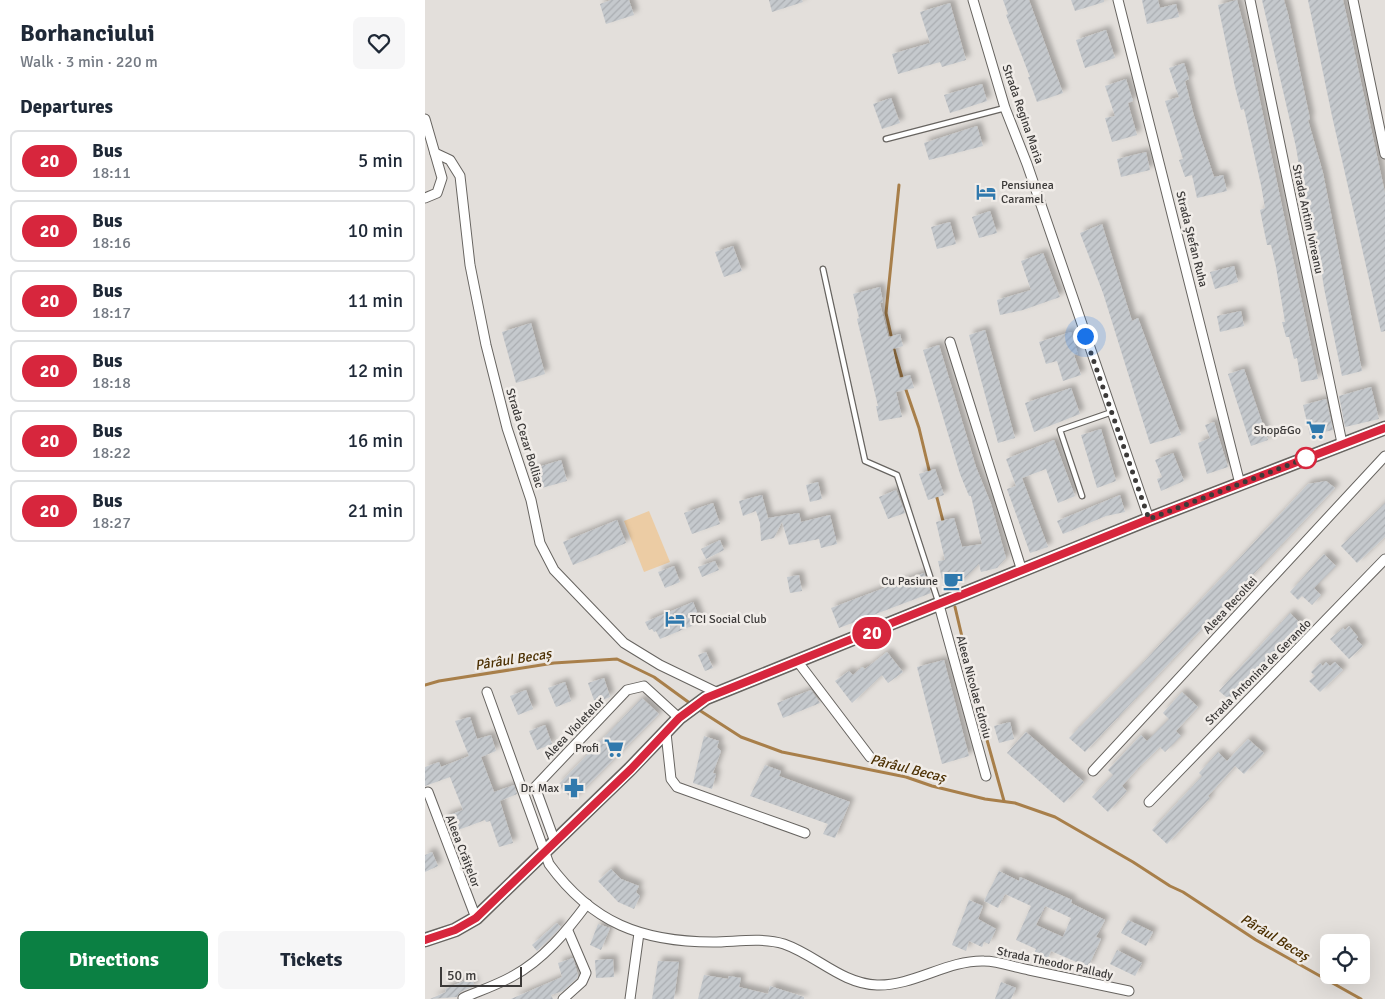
<!DOCTYPE html>
<meta charset="utf-8">
<style>
:root{--surface:#fff;--page:#f6f6f7;--text:#1f2937;--muted:#747a83;--line:#e0e1e3;--accent:#0b8043}
body{margin:0;font-family:Signika,sans-serif;background:var(--page);color:var(--text);height:100vh;display:flex;flex-direction:column;font-size:19px;white-space:nowrap}
*{box-sizing:border-box;margin:0}
p{font-size:16px;color:var(--muted)}
.icon{flex:none;width:28px;height:28px;fill:none;stroke:currentColor;stroke-width:2;stroke-linecap:round;stroke-linejoin:round}
.map{position:relative;flex:1;overflow:hidden}
.panel{display:flex;flex-direction:column;background:var(--surface);width:425px}
.panel>*{flex:none}
.badge{padding:0 10px;border-radius:16px;font-size:18px;line-height:32px}
.buttons{position:absolute;left:895px;top:934px;display:grid;gap:10px}
.buttons a{display:grid;place-items:center;width:50px;height:50px;border-radius:8px;background:var(--surface);box-shadow:0 5px 20px #0002;font-size:25px}
.scale{position:absolute;left:15px;bottom:12px;width:82px;box-sizing:border-box;padding-left:5px;border:2px solid #3c3a39;border-top:0;font-size:14px;line-height:18px;white-space:nowrap;color:#3c3a39;-webkit-text-stroke:4px #f0ece8;paint-order:stroke}
.you{position:absolute;width:25px;height:25px;margin:-12px;border:4px solid #fff;border-radius:50%;background:#1a73e8;box-shadow:0 0 0 8px #1a73e833}
.map>.badge{position:absolute;translate:-50% -50%;box-shadow:0 0 0 2px #fff}
h2{padding:0 20px;font-size:19px;line-height:45px}
.round{display:grid;place-items:center;flex:none;width:52px;height:52px;border-radius:8px;background:var(--page)}
.overview{display:flex;align-items:center;justify-content:space-between;height:85px;padding:0 20px}
h1{font-size:24px;font-weight:800;line-height:38px}
.button{display:flex;gap:10px;margin-top:auto;padding:10px 20px}
.button a{flex:1;height:58px;border-radius:8px;background:var(--accent);color:#fff;font-size:20px;font-weight:800;line-height:58px;text-align:center}
.button a+a{background:var(--page);color:var(--text)}
ul{padding:0;list-style:none}
li{display:flex;align-items:center;gap:15px;height:62px;margin:0 10px 8px;padding:0 10px;border:2px solid var(--line);border-radius:8px}
li div{flex:1}
li b{display:block;font-size:19px}
li em{font-style:normal}
li .badge{min-width:55px;font-weight:700;text-align:center}
main{display:flex;flex:1;min-height:0}
.map>svg:first-child{display:block}
.pitch{fill:#eccca4}
.lines{fill:none;stroke-linecap:round;stroke-linejoin:round}
.stream{stroke:#a87f4a;stroke-width:3}
.building{fill:url(#building-hatch);fill-rule:evenodd;filter:url(#shadow)}
.service-casing{stroke:#676460;stroke-width:7}
.minor-casing{stroke:#676460;stroke-width:11}
.secondary-casing{stroke:#676460;stroke-width:15}
.service{stroke:#fff;stroke-width:4.5}
.minor{stroke:#fff;stroke-width:9}
.secondary{stroke:#fff;stroke-width:12}
.line-casing{stroke:#fff;stroke-width:11}
.line{stroke:#d7263d;stroke-width:8}
.walk{stroke:#3c3a39;stroke-width:5;stroke-dasharray:0 9}
.stop-dot{fill:#fff;stroke:#d7263d;stroke-width:2.5}
.labels{text-anchor:middle;stroke-width:5;stroke-linejoin:round;paint-order:stroke}
.street-label{font-size:12px;fill:#3c3a39;stroke:#f0ece8}
.poi-label{font-size:12px;fill:#3c3a39;stroke:#f0ece8;text-anchor:end}
.water-label{font-size:14px;font-style:italic;fill:#4b2f01;stroke:#f0ece8}
</style>
<main>
<section class="panel">
<div class="overview"><div><h1>Borhanciului</h1><p>Walk · 3 min · 220 m</p></div><a class="round"><svg class="icon" aria-label="heart" viewBox="0 0 24 24"><path d="M12 20l-8-8c-3-5 5-10 8-4 3-6 11-1 8 4z"/></svg></a></div>
<h2>Departures</h2>
<ul>
<li><span class="badge" style="background:#d7263d;color:#fff">20</span><div><b>Bus</b><p>18:11</p></div><em>5 min</em></li>
<li><span class="badge" style="background:#d7263d;color:#fff">20</span><div><b>Bus</b><p>18:16</p></div><em>10 min</em></li>
<li><span class="badge" style="background:#d7263d;color:#fff">20</span><div><b>Bus</b><p>18:17</p></div><em>11 min</em></li>
<li><span class="badge" style="background:#d7263d;color:#fff">20</span><div><b>Bus</b><p>18:18</p></div><em>12 min</em></li>
<li><span class="badge" style="background:#d7263d;color:#fff">20</span><div><b>Bus</b><p>18:22</p></div><em>16 min</em></li>
<li><span class="badge" style="background:#d7263d;color:#fff">20</span><div><b>Bus</b><p>18:27</p></div><em>21 min</em></li>
</ul>
<div class="button"><a>Directions</a><a>Tickets</a></div>
</section>
<div class="map">
<svg width="960" height="999" viewBox="0 0 960 999">
<defs>
<pattern id="building-hatch" width="6" height="6" patternUnits="userSpaceOnUse" patternTransform="scale(1.25)"><rect width="6" height="6" fill="#c5c9cd"/><path d="M-1 1l2-2M0 6l6-6M5 7l2-2" fill="none" stroke="#aaadb1"/></pattern>
<filter id="shadow"><feDropShadow dx="4.5" dy="-4.5" stdDeviation="2.5" flood-color="#0004"/></filter>
</defs>
<rect width="100%" height="100%" fill="#e3dfdb"/>
<!-- pitch -->
<path class="pitch" d="M224,511l21,51 -26,10 -20,-51z"/>
<g class="lines">
<!-- stream -->
<g class="stream">
<path d="M467,340l-6,-27 13,-128"/>
<path d="M468,346l10,35"/>
<path d="M480,387l14,41 11,46"/>
<path d="M511,494l8,31"/>
<path d="M530,607l27,115 22,79"/>
<path d="M0,685l14,-4 115,-18 63,-4 37,18 37,27"/>
<path d="M271,708l45,29 41,15 124,25 26,9 53,13 30,4 40,14 78,45 37,24 13,6 73,48 105,59"/>
</g>
</g>
<!-- building -->
<g class="building">
<path d="M186,0h18l5,15 -28,9 -6,-20z"/>
<path d="M344,0h33l1,2 -31,10z"/>
<path d="M578,0h26l34,93 -26,9 -9,-25h2l-24,-62 2,-1z"/>
<path d="M646,0h33v2l-29,9z"/>
<path d="M717,0h16l2,8 16,-4 3,13 -32,7z"/>
<path d="M812,0l10,38 71,341 -17,3 -4,-24 -3,1 -5,-22h-3l-4,-15h3l-9,-55 -5,-22h-4l-7,-35 5,-2 -4,-23 -17,-76 -3,1 -6,-23 -17,-82z"/>
<path d="M837,0h22l4,14 22,105 -2,1 15,53 39,198 -20,5 -18,-88 -8,-52 -4,1 -5,-22 -11,-68z"/>
<path d="M883,0h35l5,22 37,171v138l-4,1 -49,-216z"/>
<path d="M525,3l16,57 -24,7 -2,-5 -42,12 -6,-20 38,-11 -10,-31z"/>
<path d="M681,30l9,28 -30,10 -9,-28z"/>
<path d="M759,63l5,16 -4,2 9,35 8,25 12,36 9,-2 4,16 -30,7 -5,-23 -7,2 -6,-17 4,-1 -18,-58 14,-4 -10,-29z"/>
<path d="M701,79l7,22 -5,2 9,32 -25,7 -7,-24 10,-2 -10,-30z"/>
<path d="M557,84l5,17 -37,12 -6,-18z"/>
<path d="M466,98l9,25 -18,6 -9,-25z"/>
<path d="M552,126l6,20 -54,14 -5,-17z"/>
<path d="M721,152l4,18 -29,7 -4,-18z"/>
<path d="M565,211l7,22 -18,5 -7,-21z"/>
<path d="M525,222l6,22 -19,5 -6,-22z"/>
<path d="M677,224l30,97 6,-3 43,117 -31,9 -47,-151 -23,-60z"/>
<path d="M308,246l9,25 -18,6 -9,-25z"/>
<path d="M618,253l17,44 -37,13 -23,5 -3,-15 34,-10 -10,-29z"/>
<path d="M809,266l4,16 -23,7 -5,-17z"/>
<path d="M455,287l3,15 -3,1 8,34 12,-3 3,12 -10,3 6,29 11,-3 4,13 -18,4 6,25 -23,4 -3,-15h2l-21,-87 2,-1 -6,-24z"/>
<path d="M816,311l3,15 -24,6 -3,-16z"/>
<path d="M106,323l14,51 -29,9 -14,-51z"/>
<path d="M560,330l30,108 -17,5 -29,-108z"/>
<path d="M646,332l7,22 -4,1 7,20 -18,6 -6,-20 -11,3 -7,-22z"/>
<path d="M514,345l37,122 15,37 15,54 -9,10 -16,4 -2,-8 -19,19 -16,5 -6,-27 7,-1 -9,-38 18,-4 8,29 20,-3 -11,-48h-2l-9,-22 -37,-124z"/>
<path d="M819,369l24,71 -17,6 -23,-72z"/>
<path d="M946,387l8,32 -34,8 -6,-31z"/>
<path d="M646,388l9,26 -46,18 -9,-29z"/>
<path d="M901,399l7,31 -23,5 -7,-30z"/>
<path d="M789,422l14,45 -21,7 -9,-31 12,-5 -5,-13z"/>
<path d="M676,429l15,52 -19,7 -16,-53z"/>
<path d="M629,440l21,56 -17,7 -12,-34 -24,9 26,69 -18,6 -23,-64 9,-3 -10,-27z"/>
<path d="M748,453l11,28 -23,10 -4,-12 5,-2 -7,-17z"/>
<path d="M136,460l6,21 -29,8 -6,-20z"/>
<path d="M510,469l9,26 -16,5 -9,-26z"/>
<path d="M901,481l9,7 -250,264 -16,-14 72,-73 167,-181z"/>
<path d="M393,482l4,17 -12,3 -4,-17z"/>
<path d="M471,490l9,23 -17,6 -9,-22z"/>
<path d="M337,495l6,23 31,-5 2,9 29,-7 7,29 -16,4 -2,-9 -30,6 -7,-23 -8,16 -13,3 -1,-18 -4,-12 -13,5 -4,-15z"/>
<path d="M695,495l5,17 -19,4 -43,18 -6,-13z"/>
<path d="M288,503l7,21 -28,10 -8,-21z"/>
<path d="M960,503v34l-28,26 -16,-17z"/>
<path d="M192,520l9,23 -53,22 -10,-23z"/>
<path d="M295,540l4,10 -18,9 -5,-10z"/>
<path d="M899,554l12,12 -22,22 7,7 -9,10 -10,-9 -4,4 -8,-8z"/>
<path d="M290,561l4,9 -17,7 -4,-10z"/>
<path d="M249,566l6,16 -15,6 -7,-16z"/>
<path d="M499,573l7,20 -92,35 -8,-20z"/>
<path d="M374,575l3,16 -12,2 -3,-16z"/>
<path d="M268,602l8,20 -41,17 -4,-8 -2,1 -2,-3 -3,1 -4,-8z"/>
<path d="M865,613l12,12 -70,77 -13,-11z"/>
<path d="M924,626l9,11 -2,2 7,7 -14,13 -19,-20 13,-11 2,2z"/>
<path d="M281,652l7,16 -8,3 -7,-16z"/>
<path d="M462,652l16,20 -15,11 -6,-8 -30,28 -17,-22 14,-10 4,4 9,-8 3,2z"/>
<path d="M519,660l25,96 -27,8 -25,-97z"/>
<path d="M901,662l4,4 5,-4 8,8 -23,22 -11,-11 6,-5 -4,-4 9,-9 3,3z"/>
<path d="M179,678l6,19 -15,6 -7,-20z"/>
<path d="M140,682l6,19 -15,6 -8,-19z"/>
<path d="M101,690l7,19 -15,6 -8,-19z"/>
<path d="M386,690l9,13 -37,15 -6,-15z"/>
<path d="M757,692l16,15 -22,24 5,5 -16,16 -5,-5 -22,21 -16,18 5,5 -19,21 -16,-15 21,-22 -5,-5 33,-35 6,6 22,-22 -6,-6z"/>
<path d="M217,698l17,16 -86,86 -15,-15z"/>
<path d="M45,717l7,22 14,-4 5,16 -15,6 13,35 20,-7 3,9 -17,7 13,42 -14,4 -9,-26 -4,1 -1,-2 -35,13 -6,-16 19,-7 -13,-33 -25,9v-19l14,-5 2,5 28,-11 -14,-35z"/>
<path d="M585,722l4,17 -15,4 -5,-17z"/>
<path d="M120,725l7,19 -15,6 -8,-19z"/>
<path d="M601,732l58,50 -20,21 -57,-50z"/>
<path d="M279,736l15,5 -2,6 4,4 -8,22 3,1 -4,15 -19,-6z"/>
<path d="M823,739l16,14 -20,21 -9,-8 -27,30 2,2 -43,46 -15,-14 50,-54 -3,-3 19,-21 9,9z"/>
<path d="M340,765l16,6 -2,5 71,26 -15,36 -12,-4 5,-10 -78,-28z"/>
<path d="M7,852l6,14 -13,6v-17z"/>
<path d="M186,869l10,10 18,7 -3,6 4,4 -6,13 -16,-7 -20,-21z"/>
<path d="M574,871l20,10 1,-4 52,23 -1,3 34,17 -9,17 5,2 -13,28 -37,-16 -4,9 -13,-6 2,-5 -20,-9 15,-34 -26,-12 -7,14 -14,-7zM620,906l26,12 -8,19 -27,-12z"/>
<path d="M544,900l14,6 -5,13 18,10 -7,15 -5,-2 -2,5 -13,-6 -3,10 -14,-6z"/>
<path d="M703,920l25,12 -7,14 -25,-13z"/>
<path d="M132,923l4,4 -24,24 -5,-6z"/>
<path d="M173,924l12,4 -9,22 -11,-5z"/>
<path d="M692,950l25,13 -7,13 -25,-12z"/>
<path d="M148,958l5,17 -1,3 -14,13 -12,4 2,4h-42l51,-22 -4,-14z"/>
<path d="M188,959l1,18 -18,1 -1,-18z"/>
<path d="M233,961l21,1 -5,37h-22z"/>
<path d="M279,975l24,4 1,-3 12,2 -2,9 29,7 2,-8 34,11v2h-106z"/>
<path d="M46,978l4,8 -15,6 -3,5 -27,2 16,-7 -1,-3z"/>
<path d="M576,982l15,6 -5,11h-16z"/>
</g>
<g class="lines">
<defs>
<g id="service">
<path d="M461,139l119,-31"/>
<path d="M398,269l42,192 32,14 41,126"/>
<path d="M657,496l-22,-66 52,-18"/>
</g>
<g id="minor">
<path d="M548,0l32,108 22,56 122,355"/>
<path d="M693,0l122,484"/>
<path d="M825,0l92,443"/>
<path d="M928,0l32,154"/>
<path d="M0,119l17,59 -5,15 -12,5"/>
<path d="M10,153l15,7 10,16 10,89 16,80 21,83 24,72 9,43 14,27 70,73 36,22 58,28"/>
<path d="M525,342l72,229"/>
<path d="M514,605l47,171"/>
<path d="M373,662l72,95"/>
<path d="M62,692l62,172c43,59 93,78 164,78 22,0 49,-5 71,2 32,11 58,40 93,41 37,1 70,-25 107,-24 14,0 30,6 45,9 33,7 66,14 100,21"/>
<path d="M241,733l5,46 6,8 128,46"/>
<path d="M668,771l292,-315"/>
<path d="M3,792l48,126"/>
<path d="M724,802l236,-243"/>
<path d="M130,842l-20,-55 92,-97 17,-4 35,32"/>
<path d="M38,998c16,-7 34,-13 50,-22 30,-16 54,-45 74,-72"/>
<path d="M138,999l19,-17 4,-9 -18,-42"/>
<path d="M205,999l9,-66"/>
</g>
<path id="secondary" d="M0,940l30,-10 21,-12 154,-149 49,-51 27,-20 443,-179 236,-91"/>
</defs>
<!-- service casing -->
<use href="#service" class="service-casing"/>
<!-- minor casing -->
<use href="#minor" class="minor-casing"/>
<!-- secondary casing -->
<use href="#secondary" class="secondary-casing"/>
<!-- service -->
<use href="#service" class="service"/>
<!-- minor -->
<use href="#minor" class="minor"/>
<!-- secondary -->
<use href="#secondary" class="secondary"/>
</g>
<g class="lines">
<defs>
<path id="line" d="M0,940l30,-10 21,-12 155,-149 48,-51 27,-20 443,-179 236,-91"/>
</defs>
<!-- line casing -->
<use href="#line" class="line-casing"/>
<!-- line -->
<use href="#line" class="line"/>
<!-- walk -->
<path class="walk" d="M660,336l64,183 160,-62 -3,1"/>
</g>
<!-- icons -->
<defs>
<symbol id="hotel-bare" viewBox="-9 -9 18 18"><path d="M-6-4.5h1.5V1H6V5H4.5V3h-9V5H-6ZM-4 0a1.8 1.8 0 1 1 3.6 0ZM.5 0V-2.5h3Q6-2.5 6 0Z" fill="#3079ad" stroke="#f0ece8" stroke-width="2.5" paint-order="stroke"/></symbol>
<symbol id="supermarket-bare" viewBox="-9 -9 18 18"><path d="M-6-5.5h2.5l.6 2H6L4.5 2H-2.5L-4.4-4H-6ZM-1.5 3.2a1.3 1.3 0 1 0 .1 0ZM3 3.2a1.3 1.3 0 1 0 .1 0Z" fill="#3079ad" stroke="#f0ece8" stroke-width="2.5" paint-order="stroke"/></symbol>
<symbol id="cafe-bare" viewBox="-9 -9 18 18"><path d="M-5.5-4.5H6V0H3Q3 3.5 0 3.5H-2.5Q-5.5 3.5-5.5 0ZM3-3.2v2h1.7v-2ZM-6 4.5H4V6H-6Z" fill="#3079ad" stroke="#f0ece8" stroke-width="2.5" paint-order="stroke"/></symbol>
<symbol id="pharmacy-bare" viewBox="-9 -9 18 18"><path d="M-2-6h4v4h4v4h-4v4h-4v-4h-4v-4h4Z" fill="#3079ad" stroke="#f0ece8" stroke-width="2.5" paint-order="stroke"/></symbol>
</defs>
<g fill-rule="evenodd">
<use href="#hotel-bare" x="547" y="178" width="28" height="28"/>
<use href="#supermarket-bare" x="877" y="416" width="28" height="28"/>
<use href="#cafe-bare" x="514" y="567" width="28" height="28"/>
<use href="#hotel-bare" x="236" y="605" width="28" height="28"/>
<use href="#supermarket-bare" x="175" y="734" width="28" height="28"/>
<use href="#pharmacy-bare" x="135" y="774" width="28" height="28"/>
</g>
<!-- markers -->
<circle class="stop-dot" cx="881" cy="458" r="10"/>
<g class="labels">
<!-- street labels -->
<g class="street-label">
<text transform="translate(598 114) rotate(71)" y="4">Strada Regina Maria</text>
<text transform="translate(883 219) rotate(78)" y="4">Strada Antim Ivireanu</text>
<text transform="translate(767 239) rotate(76)" y="4">Strada Ștefan Ruha</text>
<text transform="translate(100 438) rotate(73)" y="4">Strada Cezar Bolliac</text>
<text transform="translate(805 605) rotate(-47)" y="4">Aleea Recoltei</text>
<text transform="translate(833 672) rotate(-45)" y="4">Strada Antonina de Gerando</text>
<text transform="translate(549 687) rotate(75)" y="4">Aleea Nicolae Edroiu</text>
<text transform="translate(149 728) rotate(-46)" y="4">Aleea Violetelor</text>
<text transform="translate(38 851) rotate(69)" y="4">Aleea Crăițelor</text>
<text transform="translate(630 963) rotate(12)" y="4">Strada Theodor Pallady</text>
</g>
<!-- poi labels -->
<g class="poi-label">
<text x="576" y="189" text-anchor="start">Pensiunea<tspan x="576" dy="14">Caramel</tspan></text>
<text x="876" y="434">Shop&amp;Go</text>
<text x="513" y="585">Cu Pasiune</text>
<text x="265" y="623" text-anchor="start">TCI Social Club</text>
<text x="174" y="752">Profi</text>
<text x="134" y="792">Dr. Max</text>
</g>
<!-- water labels -->
<g class="water-label">
<text transform="translate(88 659) rotate(-9)" y="5">Pârâul Becaș</text>
<text transform="translate(483 768) rotate(14)" y="5">Pârâul Becaș</text>
<text transform="translate(850 937) rotate(31)" y="5">Pârâul Becaș</text>
</g>
</g>
</svg>
<div class="buttons">
<a><svg class="icon" aria-label="locate" viewBox="0 0 24 24"><circle cx="12" cy="12" r="6"/><path d="M12 2v4M12 18v4M2 12h4M18 12h4"/></svg></a>
</div>
<div class="scale">50 m</div>
<div class="you" style="left:660px;top:336px"></div>
<b class="badge" style="left:447px;top:633px;background:#d7263d;color:#fff">20</b>
</div>
</main>
